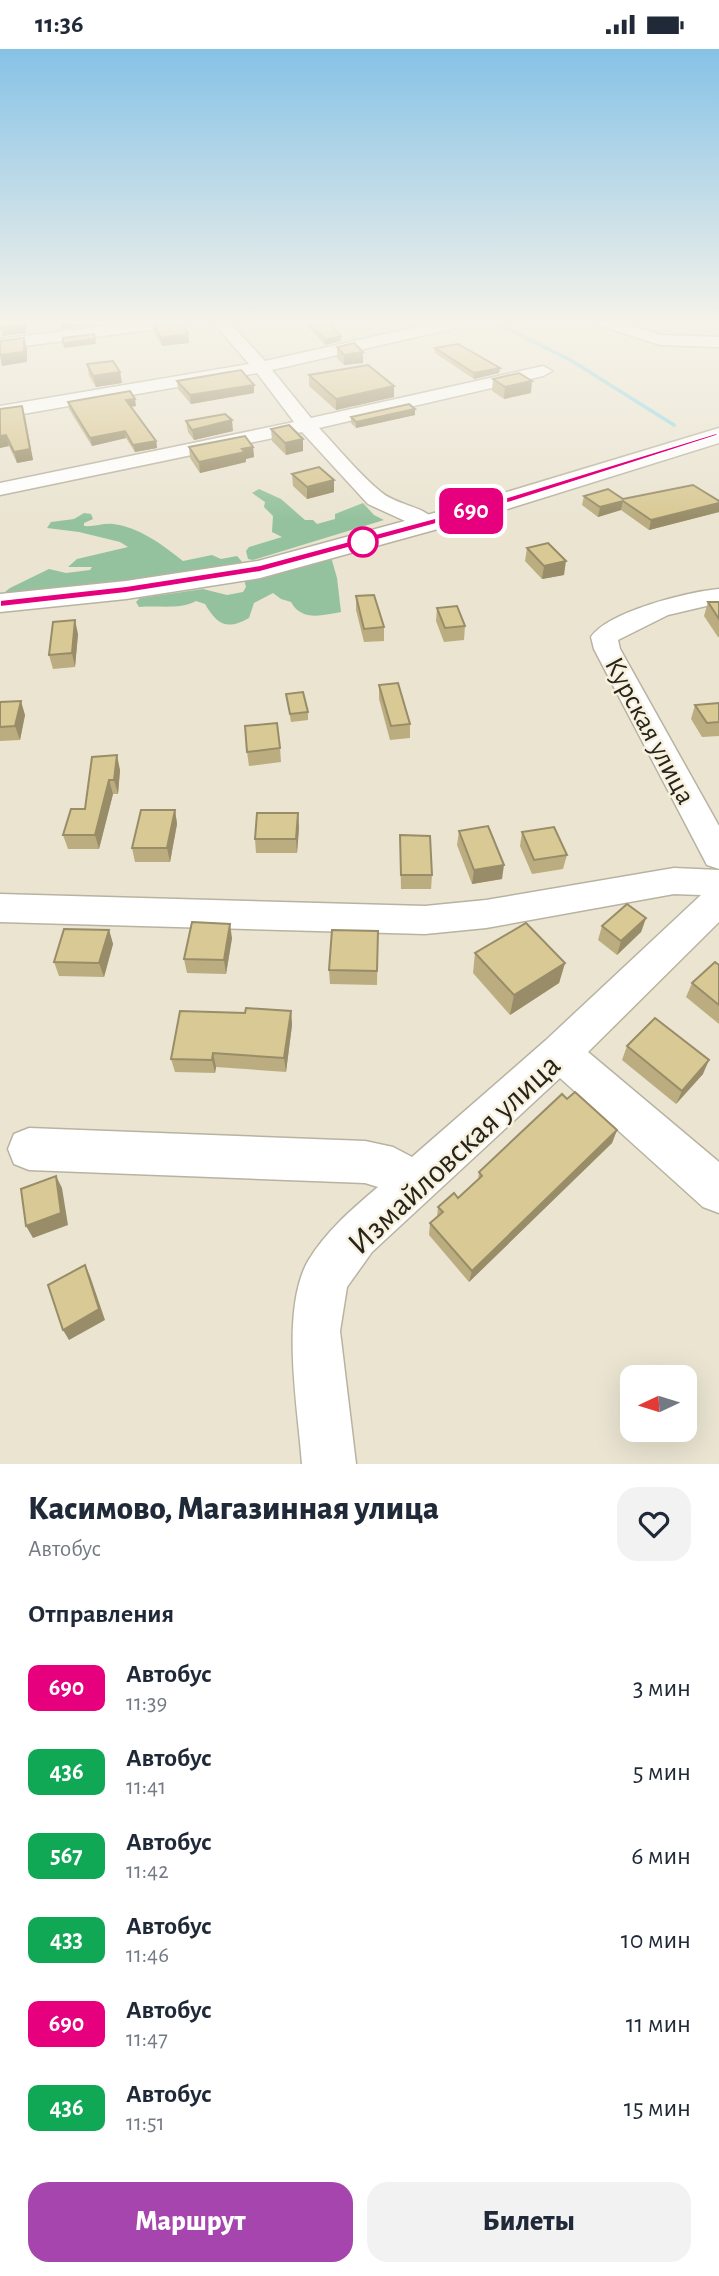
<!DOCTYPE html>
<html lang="ru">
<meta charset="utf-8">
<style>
:root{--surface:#fff;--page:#f2f2f3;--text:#1f2937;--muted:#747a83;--accent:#a545ad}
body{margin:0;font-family:"Alegreya Sans",sans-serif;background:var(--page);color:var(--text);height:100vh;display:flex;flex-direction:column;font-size:26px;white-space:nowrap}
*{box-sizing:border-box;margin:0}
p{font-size:23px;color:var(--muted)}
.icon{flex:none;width:38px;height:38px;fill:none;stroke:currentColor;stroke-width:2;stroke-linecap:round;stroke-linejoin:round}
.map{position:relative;height:1415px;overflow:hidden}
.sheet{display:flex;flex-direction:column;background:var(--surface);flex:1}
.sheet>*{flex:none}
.badge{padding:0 14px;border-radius:10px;font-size:24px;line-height:46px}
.needle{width:46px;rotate:266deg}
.controls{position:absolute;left:620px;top:1316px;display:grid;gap:14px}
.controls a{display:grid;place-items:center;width:77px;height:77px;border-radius:14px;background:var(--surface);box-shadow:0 7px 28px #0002;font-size:35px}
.map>.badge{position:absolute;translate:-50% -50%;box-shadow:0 0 0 4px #fff}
h2{padding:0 28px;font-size:26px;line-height:63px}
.round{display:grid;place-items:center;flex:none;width:74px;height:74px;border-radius:21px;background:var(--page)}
.head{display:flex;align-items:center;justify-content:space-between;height:119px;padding:0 28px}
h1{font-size:33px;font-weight:800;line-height:52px}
.button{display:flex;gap:14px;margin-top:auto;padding:14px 28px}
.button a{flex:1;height:80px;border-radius:21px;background:var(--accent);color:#fff;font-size:28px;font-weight:800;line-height:80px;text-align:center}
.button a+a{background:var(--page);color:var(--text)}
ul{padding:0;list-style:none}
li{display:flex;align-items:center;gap:21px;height:84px;padding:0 28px}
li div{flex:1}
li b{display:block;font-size:26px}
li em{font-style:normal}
li .badge{min-width:77px;font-weight:700;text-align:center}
.status{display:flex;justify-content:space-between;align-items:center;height:49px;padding:0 35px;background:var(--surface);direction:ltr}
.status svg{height:19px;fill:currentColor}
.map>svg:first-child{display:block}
.forest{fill:#95c29e}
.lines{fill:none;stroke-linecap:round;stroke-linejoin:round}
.stream{stroke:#93d7e4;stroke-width:3.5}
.minor-casing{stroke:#b8b3a1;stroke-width:3}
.major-casing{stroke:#b8b3a1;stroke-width:3}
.minor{fill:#fff;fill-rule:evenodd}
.major{fill:#fff;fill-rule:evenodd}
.wall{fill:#bbad80}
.shaded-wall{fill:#988d68}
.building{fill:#d9c995;stroke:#988d68;stroke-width:2}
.line{fill:#e6007e;stroke:#fff;stroke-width:2}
.stop-dot{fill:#fff;stroke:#e6007e;stroke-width:3.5}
.labels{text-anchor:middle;stroke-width:5;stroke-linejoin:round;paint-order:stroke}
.street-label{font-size:28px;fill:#26241d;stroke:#f7f1de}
.near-street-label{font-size:33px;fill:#26241d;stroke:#f7f1de}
</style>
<div class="status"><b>11:36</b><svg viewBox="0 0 49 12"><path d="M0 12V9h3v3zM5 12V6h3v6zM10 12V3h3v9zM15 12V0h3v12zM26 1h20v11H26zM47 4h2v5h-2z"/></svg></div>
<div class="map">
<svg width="719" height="1415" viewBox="0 0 719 1415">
<rect width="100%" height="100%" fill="#eae4d1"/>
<!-- forest -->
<g class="forest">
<path d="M259,440l22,10 24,21h8l4,4 18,-5v-5l28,-11 11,12 10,5 -131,40 -5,-1 -2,-8 3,-4 33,-10 -10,-5 1,-16 -9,-9 1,-5 -13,-9z"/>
<path d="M84,464l7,1 2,5 -9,4v3c10,1 19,-3 29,-2 26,3 50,21 70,37l29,-6 9,4 16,-3 6,7 -79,15 -157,18 -2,-4 5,-4 39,-19 17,4 24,-3 2,-3h-24l9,-8 51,-12 -8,-5 -41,-10 -32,-4 4,-6 23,-3z"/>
<path d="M331,508l6,21 4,34c-18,3 -39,10 -50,-10l-10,-3 -8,-6 -19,10 -5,15c-23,13 -32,6 -44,-14l-9,-3c-17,9 -37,4 -57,6l-3,-5 4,-4 63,-9 24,6 16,-3 3,-5 -2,-8z"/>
</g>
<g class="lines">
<!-- stream -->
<path class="stream" d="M496,274l76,38 102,64"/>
<defs>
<g id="minor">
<path d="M136,273h46l-8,5 -174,22v-10z"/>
<path d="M213,273h16l36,39 174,-39h29l-8,5 -188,43 39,48 232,-52 9,5 -9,5 -224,52c20,21 39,45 62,64 16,14 44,13 57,32l-3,5 -8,2 -59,-27 -66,-72 -302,63v-12l294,-61 -37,-49 -257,45v-12l249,-42z"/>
<path d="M595,273h24l42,13 58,2v10l-59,-2 -62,-20z"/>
<path d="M719,540v14l-51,12 -50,25 2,9 99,177v43l-12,-4 -113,-216 -3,-12c18,-26 97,-45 128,-48z"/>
<path d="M674,819l45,2v52l-131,130 131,110v51l-16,-6 -143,-129 -188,174 -25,35 -7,44 16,133h-54c-4,-56 -22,-153 6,-203 18,-30 44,-52 70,-74l-13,-4 -336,-13 -15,-6 -6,-15 6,-15 15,-6 336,13 28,6 19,10 134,-117 155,-145 -27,-1 -188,34 -61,6 -425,-12v-28l425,12 61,-6z"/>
</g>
<path id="major" d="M719,379v15l-234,73 -225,62 -134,21 -126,13v-18l126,-13 132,-20 209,-57z"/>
</defs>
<!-- minor casing -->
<use href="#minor" class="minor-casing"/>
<!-- major casing -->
<use href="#major" class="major-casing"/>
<!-- minor -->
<use href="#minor" class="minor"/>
<!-- major -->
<use href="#major" class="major"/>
</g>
<!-- wall -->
<g class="wall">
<path d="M307,273h21l13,14v5l-16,4 -18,-19z"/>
<path d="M153,275l35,10 1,9 -27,3 -8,-14z"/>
<path d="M337,298l26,16 -19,2 -7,-7z"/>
<path d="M435,299l65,20 -1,5 -25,6 -39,-26z"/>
<path d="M87,315l33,8 2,11 -26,4 -7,-11z"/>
<path d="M309,326l85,22 -58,13 -27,-24z"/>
<path d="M493,330l38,14 -27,6 -12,-8z"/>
<path d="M177,332l77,4v8l-63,11 -13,-15z"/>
<path d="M68,353l68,4 -5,1 25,34 1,7 -22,4 -9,-14 -34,8 -23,-37z"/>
<path d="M0,360l25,7 8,44 -16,3 -8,-17 -9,2z"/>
<path d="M415,360v6l-59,13 -5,-5v-6z"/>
<path d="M186,372l47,10 -39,9 -6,-8z"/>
<path d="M271,380l32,10v12l-17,4 -14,-14z"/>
<path d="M189,398h64l1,10 -8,2v3l-46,11 -10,-15z"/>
<path d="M292,425l42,18 -27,7 -14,-13z"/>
<path d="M584,447l39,3 96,13 -70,18 -28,-20 -23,7 -16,-12z"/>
<path d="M527,499l37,27 -22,4 -17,-18z"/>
<path d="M356,547l28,31v14l-20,1 -8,-32z"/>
<path d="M708,553h11v35h-1l-14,-21z"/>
<path d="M437,559l28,18 -1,14 -20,2 -8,-21z"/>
<path d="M78,585l-3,33 -22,2 -4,-14z"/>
<path d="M379,636l31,39v14l-20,2 -11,-41z"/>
<path d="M286,645l22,18v8l-17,2z"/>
<path d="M0,653l25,13 -5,25 -20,1z"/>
<path d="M719,654v33l-17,1 -11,-18 4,-14z"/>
<path d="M280,699l1,14 -32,4 -2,-14z"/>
<path d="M92,708l28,13 -2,24h-5l-14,55h-31l-5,-14 22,-26z"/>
<path d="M175,761l2,14 -7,38h-35l-3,-14z"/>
<path d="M298,764l1,15 -2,25h-41l-1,-14z"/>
<path d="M459,782l43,48 -30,5 -15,-39z"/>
<path d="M522,783l45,23 -4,14 -31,5 -12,-28z"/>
<path d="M400,786l32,40 -1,14h-30z"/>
<path d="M646,869l-5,14 -24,23 -19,-15 4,-14z"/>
<path d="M109,881l4,14 -9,33 -45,-1 -5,-14z"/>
<path d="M378,882l-1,54 -47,-1 -1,-14z"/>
<path d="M232,889l-6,36 -39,-1 -3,-14z"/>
<path d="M475,904l90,10 -6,20 -49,32 -37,-42z"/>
<path d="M719,916v59l-33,-27 6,-14z"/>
<path d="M291,962l1,14 -6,47 -70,-5 -1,6 -40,-1 -4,-13 74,-46z"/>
<path d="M627,997l76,28 -27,30 -54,-44z"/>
<path d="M567,1050l50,31 -5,13 -143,139 -40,-47 1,-12 7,-6 1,-10 20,-9 20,-18 1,-8z"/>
</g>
<!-- shaded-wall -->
<g class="shaded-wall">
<path d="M26,273v11l-23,3 -2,-8z"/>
<path d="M61,273h26v3l-25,4z"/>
<path d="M188,285l1,9 -27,3 -1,-8z"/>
<path d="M341,287v5l-16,4v-5z"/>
<path d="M24,289l3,10v14l-25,4 -2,-11z"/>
<path d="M95,290l1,5 -32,4 -1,-5z"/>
<path d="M363,303v11l-19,2v-10z"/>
<path d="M500,319l-1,5 -25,6v-6z"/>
<path d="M120,323l2,11 -26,4 -3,-11z"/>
<path d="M532,332l-1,12 -27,6 1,-12z"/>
<path d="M254,336v8l-63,11 -1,-9z"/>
<path d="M394,337v11l-58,13v-11z"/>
<path d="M135,350l1,7 -9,1 -1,-7z"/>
<path d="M22,357l11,54 -16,3 -3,-11z"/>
<path d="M415,360v6l-59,13v-6z"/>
<path d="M232,371l1,11 -39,9 -2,-10z"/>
<path d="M125,382l1,7 -34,8 -2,-8z"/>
<path d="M6,386l3,11 -9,2v-12z"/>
<path d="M303,390v12l-17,4 -1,-12z"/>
<path d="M156,392l1,7 -22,4 -2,-7z"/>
<path d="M253,398l1,10 -8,2v3l-46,11 -1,-11 43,-13z"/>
<path d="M334,431v12l-27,7v-12z"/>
<path d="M623,452l-2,9 -23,7 2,-10z"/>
<path d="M719,454v9l-70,18 2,-10z"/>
<path d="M566,512l-2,14 -22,4 2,-13z"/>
<path d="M75,571l3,14 -3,33 -3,-14z"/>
<path d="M21,652l4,14 -5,25 -5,-14z"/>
<path d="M117,706l3,15 -2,24 -4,-14z"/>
<path d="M109,731l4,14 -14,55 -4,-14z"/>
<path d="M175,761l2,14 -7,38 -3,-14z"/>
<path d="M298,764l1,15 -2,25 -1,-14z"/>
<path d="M504,816l-2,14 -30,5 2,-14z"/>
<path d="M646,869l-5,14 -24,23 4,-14z"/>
<path d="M230,875l2,14 -6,36 -2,-14z"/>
<path d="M109,881l4,14 -9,33 -5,-14z"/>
<path d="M565,914l-6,20 -49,32 4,-20z"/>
<path d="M291,962l1,14 -6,47 -2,-14z"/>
<path d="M213,1004l3,14 -1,6 -3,-13z"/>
<path d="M709,1011l-6,14 -27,30 6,-13z"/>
<path d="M617,1081l-5,13 -143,139 3,-11z"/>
<path d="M56,1127l6,12 6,37 -35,13 -7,-12z"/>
<path d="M85,1216l5,11 15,44 -36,20 -6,-10z"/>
</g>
<!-- building -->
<g class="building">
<path d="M2,273h23v3l-24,3z"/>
<path d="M160,273h21l7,12 -27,4 -8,-14z"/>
<path d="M308,273h20l13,14 -16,4z"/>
<path d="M94,285l1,5 -32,4v-5z"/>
<path d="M24,289v14l-24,3v-14z"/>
<path d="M354,294l9,9 -19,3 -7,-8z"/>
<path d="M458,295l42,24 -26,5 -39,-25z"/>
<path d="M113,312l7,11 -27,4 -6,-12z"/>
<path d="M368,316l26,21 -58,13 -27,-24z"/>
<path d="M241,321l13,15 -64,10 -13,-14z"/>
<path d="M519,324l13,8 -27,6 -12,-8z"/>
<path d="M130,342l5,8 -9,1 30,41 -23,4 -8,-14 -35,7 -22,-36z"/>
<path d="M409,355l6,5 -59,13 -5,-5z"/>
<path d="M22,357l8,43 -16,3 -8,-17 -6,1v-27z"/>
<path d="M225,365l7,6 -40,10 -6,-9z"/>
<path d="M289,376l14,14 -18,4 -14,-14z"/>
<path d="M245,387l8,11 -11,2 3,3 -46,10 -10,-15z"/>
<path d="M319,418l15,13 -27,7 -15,-13z"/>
<path d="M693,436l26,16v2l-68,17 -28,-19 -23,6 -16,-11 24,-7 15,10z"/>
<path d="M548,494l18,18 -22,5 -17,-18z"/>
<path d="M374,546l10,32 -20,2 -8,-33z"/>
<path d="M708,553h11v17z"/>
<path d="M457,557l8,20 -20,2 -8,-20z"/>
<path d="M75,571l-3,33 -23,2 4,-33z"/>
<path d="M398,634l12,41 -19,2 -12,-41z"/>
<path d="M303,643l5,20 -18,2 -4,-20z"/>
<path d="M21,652l-6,25 -15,1v-25z"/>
<path d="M719,654v19l-12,1 -12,-18z"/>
<path d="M277,674l3,25 -33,4 -2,-26z"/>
<path d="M117,706l-3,25h-5l-14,55h-32l8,-26h14l7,-52z"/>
<path d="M141,761h34l-8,38h-35z"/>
<path d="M257,764h41l-2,26h-41z"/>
<path d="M488,777l16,39 -30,5 -15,-39z"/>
<path d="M554,778l13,28 -33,5 -12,-28z"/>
<path d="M400,786l30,1 2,39h-31z"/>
<path d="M627,855l19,14 -25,23 -19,-15z"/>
<path d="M192,873l38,2 -6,36 -40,-1z"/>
<path d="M526,874l39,40 -51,32 -39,-42z"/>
<path d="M64,880l45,1 -10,33 -45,-1z"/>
<path d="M332,881l46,1 -1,40 -48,-1z"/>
<path d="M715,913l4,3v40l-27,-22z"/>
<path d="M246,959l45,3 -7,47 -71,-5 -1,7 -41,-1 9,-48 65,2z"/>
<path d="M655,969l54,42 -27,31 -55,-45z"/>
<path d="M575,1043l42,38 -145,141 -42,-48 13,-11 -5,-5 16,-14 4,5 24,-22 -3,-4 83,-78 5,5z"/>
<path d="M56,1127l5,37 -35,13 -5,-37z"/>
<path d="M85,1216l14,44 -36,21 -15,-45z"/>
</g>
<!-- sky -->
<linearGradient id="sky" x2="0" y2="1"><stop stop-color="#86c2e6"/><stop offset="0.58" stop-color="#f6f3ea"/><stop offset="1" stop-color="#f6f3ea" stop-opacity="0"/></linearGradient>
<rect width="719" height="471" fill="url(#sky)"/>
<!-- line -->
<path class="line" d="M716,384l3,2 -239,77 -220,60 -134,21 -126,14v-7l126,-14 134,-21 212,-57z"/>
<!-- markers -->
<circle class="stop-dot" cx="363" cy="493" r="14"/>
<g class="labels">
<!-- street labels -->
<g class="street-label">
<text transform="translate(651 681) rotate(62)" y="10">Курская улица</text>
</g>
<!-- near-street labels -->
<g class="near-street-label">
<text transform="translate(453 1104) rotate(-43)" y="12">Измайловская улица</text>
</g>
</g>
</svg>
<div class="controls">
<a><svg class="needle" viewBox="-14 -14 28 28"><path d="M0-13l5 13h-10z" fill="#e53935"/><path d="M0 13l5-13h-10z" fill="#747a83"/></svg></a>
</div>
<b class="badge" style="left:471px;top:462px;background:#e6007e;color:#fff">690</b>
</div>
<section class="sheet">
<div class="head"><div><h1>Касимово, Магазинная улица</h1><p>Автобус</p></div><a class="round"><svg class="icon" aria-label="heart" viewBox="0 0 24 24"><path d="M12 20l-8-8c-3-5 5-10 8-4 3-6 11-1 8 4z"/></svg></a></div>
<h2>Отправления</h2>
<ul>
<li><span class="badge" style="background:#e6007e;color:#fff">690</span><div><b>Автобус</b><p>11:39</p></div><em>3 мин</em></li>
<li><span class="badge" style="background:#10a855;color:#fff">436</span><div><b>Автобус</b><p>11:41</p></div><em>5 мин</em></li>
<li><span class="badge" style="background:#10a855;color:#fff">567</span><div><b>Автобус</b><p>11:42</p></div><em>6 мин</em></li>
<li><span class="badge" style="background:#10a855;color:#fff">433</span><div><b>Автобус</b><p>11:46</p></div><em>10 мин</em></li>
<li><span class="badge" style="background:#e6007e;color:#fff">690</span><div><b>Автобус</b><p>11:47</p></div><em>11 мин</em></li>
<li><span class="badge" style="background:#10a855;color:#fff">436</span><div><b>Автобус</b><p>11:51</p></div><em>15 мин</em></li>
</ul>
<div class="button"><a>Маршрут</a><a>Билеты</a></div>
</section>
